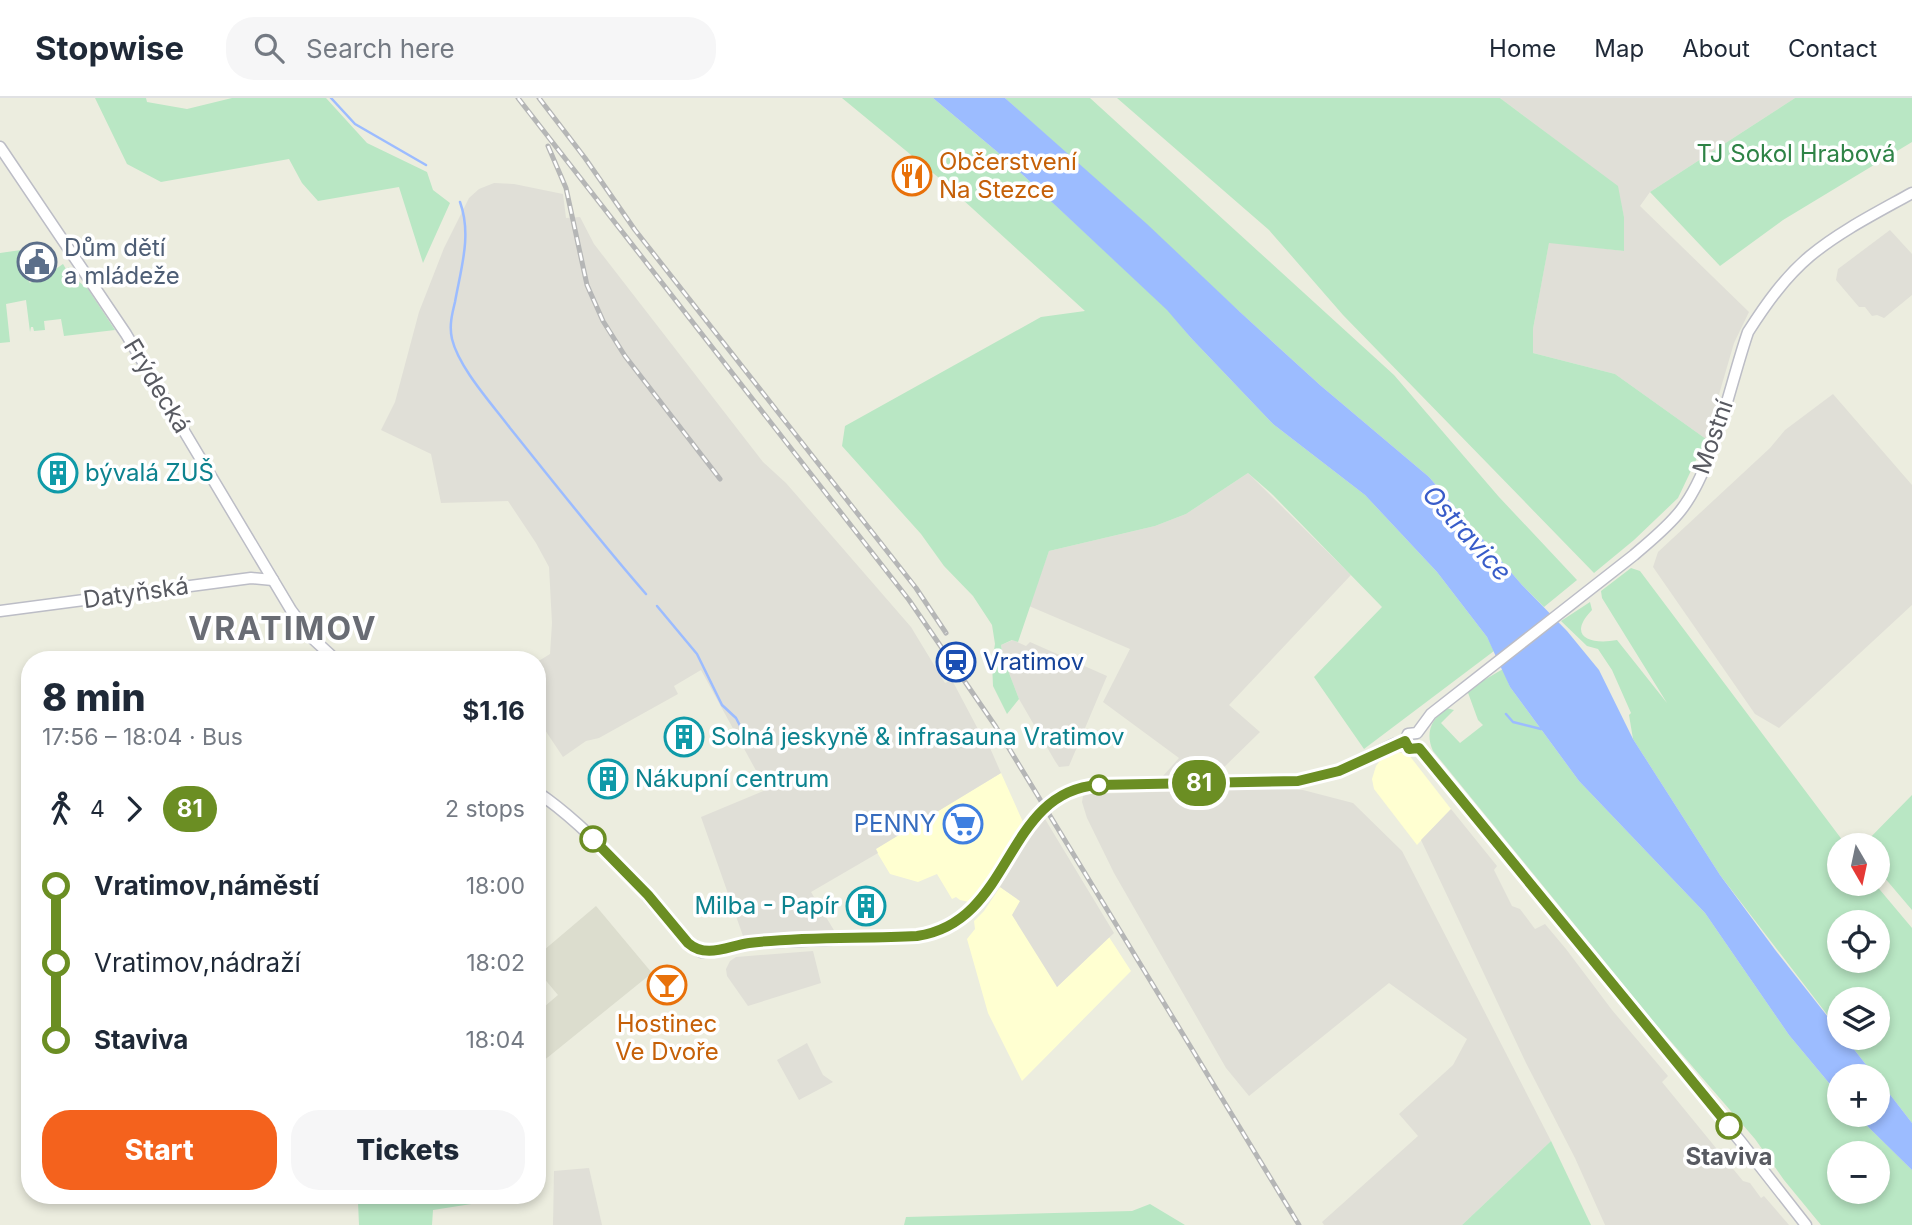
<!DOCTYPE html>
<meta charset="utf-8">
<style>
:root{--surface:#fff;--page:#f6f6f7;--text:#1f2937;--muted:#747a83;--line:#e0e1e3;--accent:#f4621d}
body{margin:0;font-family:Inter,sans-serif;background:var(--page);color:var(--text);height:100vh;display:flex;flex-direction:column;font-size:26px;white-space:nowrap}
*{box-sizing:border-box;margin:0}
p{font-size:23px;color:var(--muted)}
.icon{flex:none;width:38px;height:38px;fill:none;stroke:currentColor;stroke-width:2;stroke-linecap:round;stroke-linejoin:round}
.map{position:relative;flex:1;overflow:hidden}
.panel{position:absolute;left:21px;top:553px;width:525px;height:553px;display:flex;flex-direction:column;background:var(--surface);border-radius:28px;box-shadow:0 4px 10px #0003}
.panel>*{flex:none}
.badge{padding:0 14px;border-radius:23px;font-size:24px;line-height:46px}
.needle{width:46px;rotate:171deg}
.tools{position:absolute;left:1827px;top:735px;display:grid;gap:14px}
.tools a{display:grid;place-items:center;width:63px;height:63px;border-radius:50%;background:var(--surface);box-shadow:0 4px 10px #0003;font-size:35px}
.map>.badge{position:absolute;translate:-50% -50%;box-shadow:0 0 0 4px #fff}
.legs{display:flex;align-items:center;gap:10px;height:77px;padding:0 21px;font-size:23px}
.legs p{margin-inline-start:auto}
.overview{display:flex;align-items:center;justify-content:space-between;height:119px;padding:0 21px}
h1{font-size:38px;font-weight:800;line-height:52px}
.button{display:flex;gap:14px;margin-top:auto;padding:14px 21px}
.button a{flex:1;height:80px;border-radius:28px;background:var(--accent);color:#fff;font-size:28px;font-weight:800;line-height:80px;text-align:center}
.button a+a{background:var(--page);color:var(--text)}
ul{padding:0 21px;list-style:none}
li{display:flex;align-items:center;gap:24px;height:77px;font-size:26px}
li i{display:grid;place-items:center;width:10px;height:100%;margin:0 9px;background:currentColor}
li i::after{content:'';width:18px;height:18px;margin:-9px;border:5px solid;border-radius:50%;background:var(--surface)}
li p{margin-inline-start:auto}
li:first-child i{background:linear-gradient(#0000 50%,currentColor 0)}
li:last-child i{background:linear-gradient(currentColor 50%,#0000 0)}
header{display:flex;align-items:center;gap:42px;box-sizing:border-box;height:98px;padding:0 35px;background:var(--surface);border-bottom:2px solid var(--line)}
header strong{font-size:33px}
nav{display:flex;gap:38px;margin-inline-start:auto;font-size:24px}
.search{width:490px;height:63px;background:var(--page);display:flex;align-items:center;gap:18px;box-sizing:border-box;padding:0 24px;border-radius:28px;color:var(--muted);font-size:26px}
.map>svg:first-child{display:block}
.commercial{fill:#ffffd1}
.industrial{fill:#e0dfd7}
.education{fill:#dcddce}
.green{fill:#b9e7c4;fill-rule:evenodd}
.water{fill:#9cbcff}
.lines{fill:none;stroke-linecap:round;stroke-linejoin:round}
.stream{stroke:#9cbcff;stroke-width:2.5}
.secondary-casing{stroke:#bcbdc6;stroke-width:13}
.secondary{stroke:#fff;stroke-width:10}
.rail-casing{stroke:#b5b6b6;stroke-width:5}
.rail{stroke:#fff;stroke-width:2.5;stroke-dasharray:8;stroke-linecap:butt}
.line-1-casing{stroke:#fff;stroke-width:16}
.line-1{stroke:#6b8e23;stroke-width:10}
.stop-1-dot{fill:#fff;stroke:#6b8e23;stroke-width:3.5}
.labels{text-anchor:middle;stroke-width:7;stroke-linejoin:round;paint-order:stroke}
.park-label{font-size:24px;fill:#2e8346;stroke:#fff}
.food-label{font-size:24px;fill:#c56008;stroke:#fff;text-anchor:start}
.service-label{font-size:24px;fill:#4e5e75;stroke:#fff;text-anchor:start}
.street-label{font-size:24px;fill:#585a61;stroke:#fff}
.culture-label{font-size:24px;fill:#0d838f;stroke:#fff;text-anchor:start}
.transit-label{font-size:24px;fill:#164399;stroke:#fff;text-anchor:start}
.shop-label{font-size:24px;fill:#366cbe;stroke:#fff;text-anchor:end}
.stop-label{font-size:24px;font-weight:bold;fill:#585a61;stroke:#fff}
.water-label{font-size:26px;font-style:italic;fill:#385cc9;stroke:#fff}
.district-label{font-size:32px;font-weight:bold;letter-spacing:2px;fill:#696c74;stroke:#fff}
</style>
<header>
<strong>Stopwise</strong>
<div class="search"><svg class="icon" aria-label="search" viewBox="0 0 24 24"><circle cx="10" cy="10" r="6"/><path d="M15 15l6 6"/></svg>Search here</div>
<nav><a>Home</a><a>Map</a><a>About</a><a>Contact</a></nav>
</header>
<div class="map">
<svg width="1912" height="1127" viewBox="0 0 1912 1127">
<rect width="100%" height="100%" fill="#eceddf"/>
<!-- commercial -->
<g class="commercial">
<path d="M1398,654l11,3 42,54 -34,36 -43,-56 -2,-10 4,-13 6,-8z"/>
<path d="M1001,675l22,49 -41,68 -13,12 -9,-2 -4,-3 -4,2 -15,-25 -19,8 -28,-8 -15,-25z"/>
<path d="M1000,789l20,14 37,86 52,-50 22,34 -109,110 -34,-68 -21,-74 8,-10 -1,-8 10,-10z"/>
</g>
<!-- industrial -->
<g class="industrial">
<path d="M1500,0h295l-145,94 -10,14 109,106 -15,31 -28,96 -91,-65 -82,-21v-24l16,-87 75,9v-34l-7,-31z"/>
<path d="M494,85l20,1 49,10 3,24 14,-1 14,27 169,218 23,21 125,144 34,56 7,-3 27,51 4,1 18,41 -125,76 2,4 -67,39 24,40 -92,4 -42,-119 72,-30 -9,-14 -5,3 -58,-106 -27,16 4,8 -79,44 -13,3 -23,16 -26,-39v-56l13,-8 2,-31 -3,-56 -13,-24 -28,-42 -67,2 -10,-49 -50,-24 14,-28 24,-90 25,-64 25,-50 10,-9z"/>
<path d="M1890,132l22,24v41l-28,23 -7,-3 -5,1 -7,-9h-6l-23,-27 2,-11z"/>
<path d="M1833,296l79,91v120l-133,123 -24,-14 -102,-147 5,-15 112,-104 15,-18z"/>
<path d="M1248,375l103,102 -122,130 31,27 -45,44h-52l16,-18 -76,-56 27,-53 -101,-43 20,-55 106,-25 31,-12z"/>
<path d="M1013,542l13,6 4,-4 77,34 -38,90 -10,1 -4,-6 -36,-62 -16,-42 -2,-12z"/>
<path d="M1254,691l49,1 50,13 49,48 149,290 -89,84h-138l-2,-3 96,-86 -19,-22 54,-49 14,-26 -78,-56 -140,113 -23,-28 -112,-195 -27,-55 -5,-16 1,-6 7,-2z"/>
<path d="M1451,711l46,57 -3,4 18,36 8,3 15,20 10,-5 21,25 46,61 56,66 -6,6 81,99 7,2 11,15 3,-2 25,29h-184l-30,-67 -49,-95 -105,-223z"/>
<path d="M1045,721l69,114 -57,54 -45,-72 8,-14 -20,-14 27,-46z"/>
<path d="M813,853l8,32 -73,23 -21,-30 -1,-7 4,-8 6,-4z"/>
<path d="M807,945l16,32 10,7 -34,18 -22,-40z"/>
<path d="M589,1070l13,57h-49l1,-54z"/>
</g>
<!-- education -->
<path class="education" d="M596,808l56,67 -115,93v-53l21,-18 -21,-25v-14z"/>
<!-- green -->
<g class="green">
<path d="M95,0h51l1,4 40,7 45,-11h94l41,45 60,29 6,18 17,13 -27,60 -24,-76 -81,14 -16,-18 -13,-24 -128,23 -34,-18z"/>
<path d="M842,0h91l74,62 161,150 23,28 82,86 92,71 72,77 50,65 7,14 -130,98 -50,-72 68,-70 -109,-112 -25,-22 -62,41 -31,12 -106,25 -31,91 -6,-2 -11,5 2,12 16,42 -12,15 -14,-28 -1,-24 3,-18 -3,-19 -19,-29 -29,-30 -23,-32 -79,-88 3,-20 196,-109 44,-6 -146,-133z"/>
<path d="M1005,0h85l304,277 105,122 78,83 -33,27 -22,-22 -93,-108 -109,-92z"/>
<path d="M1117,0h383l118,88 6,31v34l-75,-8 -16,86v24l82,21 91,65 -28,59 -44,42 -40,33 -251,-258 -74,-85z"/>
<path d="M1795,0h117v44l-129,78 -63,46 -70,-74z"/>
<path d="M28,151l2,1 -10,7 8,13 -4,5 6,8 11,-8 3,2 19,-13 3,5 3,-2 9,14 10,8 27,41 -51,6 -3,-17 -17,2 1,9 -11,1 -1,-4h-2l-1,5 -4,-32 -20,4 4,38 -10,1v-90z"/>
<path d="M1631,470l9,3 206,274h-7v39h36l37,44v195l-34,-44v-3h-3l-30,-38h33v-39h-39v31l-119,-155 -87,-136 -4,-24 2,-2 -19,-43 -14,-21 -11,-3 -26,-25 29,-19 2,8c-26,27 -1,35 25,30l50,63 -65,-105 -1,-7zM1839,824h39v39h-39z"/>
<path d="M1503,571l7,18 69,94 126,132 84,122 50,60v20h17l56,55v55h-91l-37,-45 -29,-41 -101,-117 -221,-271c-8,-18 -2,-31 13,-43l8,2 -13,13 19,20 23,-18 -5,-5 -11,-30zM1839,1055h39v39h-39z"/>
<path d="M1912,697v115l-34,-40v-25h-15z"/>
<path d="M1551,1043l40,84h-129z"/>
<path d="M395,1097h102v5l-64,10 -1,15h-73l-1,-23z"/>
<path d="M1150,1106l35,21h-281l2,-8 226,-6z"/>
</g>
<!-- water -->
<g class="water">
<path d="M933,0h72l142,126 93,88 80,73 109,92 93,108 45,46 32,39 34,69 87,136 56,76 63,80v7h6l30,38h-36v19l-50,-60 -84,-122 -126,-132 -69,-94 -23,-50 -50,-65 -72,-77 -92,-71 -82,-86 -24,-28 -160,-150z"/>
<path d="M1878,981l34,44v47l-56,-55h22z"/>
</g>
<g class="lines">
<!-- stream -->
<g class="stream">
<path d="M331,0l24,26 71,41"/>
<path d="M460,104c12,33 1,66 -5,100 -3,12 -6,24 -3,37 7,29 40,65 58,89 45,56 89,112 136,166"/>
<path d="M657,508l40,48 25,51 14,13 12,23"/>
<path d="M1506,616l7,8 28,7"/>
</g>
<defs>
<g id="secondary">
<path d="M0,49l126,187 165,276 20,27 25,23"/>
<path d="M0,513l251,-33 22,2"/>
<path d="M1405,643l3,-7 9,-1 14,-19 203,-159c16,-14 34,-28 47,-45 33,-42 49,-126 67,-178 18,-28 37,-55 62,-76 30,-25 68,-44 102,-63"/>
<path d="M1419,650l322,394 65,83"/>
<path d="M537,694c33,22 63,52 90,81 16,16 58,73 75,79l51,-9 164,-7c26,-4 47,-17 64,-36 32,-45 55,-110 118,-116l199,-3 41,-10 55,-27 11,-3"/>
</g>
</defs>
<!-- secondary casing -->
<use href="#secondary" class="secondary-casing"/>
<!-- secondary -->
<use href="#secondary" class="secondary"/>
<defs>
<g id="rail">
<path d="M518,0l391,502 87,127 303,498"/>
<path d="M539,0l46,60 50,72 281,358 30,45"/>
<path d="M548,48l18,42 21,97 16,36 22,35 95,123"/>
</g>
</defs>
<!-- rail casing -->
<use href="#rail" class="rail-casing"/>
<!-- rail -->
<use href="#rail" class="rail"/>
</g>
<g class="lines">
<defs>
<path id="line-1" d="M593,741l55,56 40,48c18,16 40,3 61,0 55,-7 113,-4 168,-7 97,-14 86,-144 181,-151l200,-4 41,-10 66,-30 4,8 10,-1 310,378"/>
</defs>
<!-- line-1 casing -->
<use href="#line-1" class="line-1-casing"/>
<!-- line-1 -->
<use href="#line-1" class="line-1"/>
</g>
<!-- icons -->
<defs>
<symbol id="restaurant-ring" viewBox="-11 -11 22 22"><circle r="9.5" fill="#fff" stroke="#e8710a" stroke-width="1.5"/><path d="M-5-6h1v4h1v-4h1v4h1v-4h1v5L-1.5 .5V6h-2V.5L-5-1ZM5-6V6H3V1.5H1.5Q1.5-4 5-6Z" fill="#e8710a"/></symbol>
<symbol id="civic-ring" viewBox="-11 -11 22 22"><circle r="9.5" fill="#fff" stroke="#5c6f8a" stroke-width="1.5"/><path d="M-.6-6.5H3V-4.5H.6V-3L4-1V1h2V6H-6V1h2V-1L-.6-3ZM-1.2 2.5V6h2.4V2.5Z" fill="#5c6f8a"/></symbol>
<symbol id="building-ring" viewBox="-11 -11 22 22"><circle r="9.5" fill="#fff" stroke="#0f9aa8" stroke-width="1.5"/><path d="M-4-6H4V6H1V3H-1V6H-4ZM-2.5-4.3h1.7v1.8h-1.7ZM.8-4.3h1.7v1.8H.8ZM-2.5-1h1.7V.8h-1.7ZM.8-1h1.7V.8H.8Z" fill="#0f9aa8"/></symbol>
<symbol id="station-ring" viewBox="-11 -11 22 22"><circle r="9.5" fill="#fff" stroke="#1a4fb4" stroke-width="1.5"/><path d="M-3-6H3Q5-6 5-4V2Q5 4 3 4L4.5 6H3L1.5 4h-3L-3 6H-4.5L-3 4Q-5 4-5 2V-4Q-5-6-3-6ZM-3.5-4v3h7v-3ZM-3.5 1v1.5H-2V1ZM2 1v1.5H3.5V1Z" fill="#1a4fb4"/></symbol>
<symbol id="supermarket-ring" viewBox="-11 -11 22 22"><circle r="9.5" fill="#fff" stroke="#3f7fe0" stroke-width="1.5"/><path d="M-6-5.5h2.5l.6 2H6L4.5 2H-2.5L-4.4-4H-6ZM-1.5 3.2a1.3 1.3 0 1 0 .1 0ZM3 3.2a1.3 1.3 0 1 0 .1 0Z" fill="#3f7fe0"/></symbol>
<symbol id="bar-ring" viewBox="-11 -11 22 22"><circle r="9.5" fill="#fff" stroke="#e8710a" stroke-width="1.5"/><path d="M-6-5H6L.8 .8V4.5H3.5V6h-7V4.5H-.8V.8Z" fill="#e8710a"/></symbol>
</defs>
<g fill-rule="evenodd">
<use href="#restaurant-ring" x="890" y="56" width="44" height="44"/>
<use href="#civic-ring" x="15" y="142" width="44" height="44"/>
<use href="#building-ring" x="36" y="353" width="44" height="44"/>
<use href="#station-ring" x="934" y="542" width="44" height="44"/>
<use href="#building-ring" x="662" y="617" width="44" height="44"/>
<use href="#building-ring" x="586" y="659" width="44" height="44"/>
<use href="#supermarket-ring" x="941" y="704" width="44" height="44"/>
<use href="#building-ring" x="844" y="786" width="44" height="44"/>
<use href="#bar-ring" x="645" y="865" width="44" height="44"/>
</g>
<!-- markers -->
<g class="stop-1-dot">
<circle cx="1099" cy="687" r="9"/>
<circle cx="593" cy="741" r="12"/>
<circle cx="1729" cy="1028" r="12"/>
</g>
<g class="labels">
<!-- park labels -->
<g class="park-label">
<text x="1796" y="64">TJ Sokol Hrabová</text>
</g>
<!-- food labels -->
<g class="food-label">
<text x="939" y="72">Občerstvení<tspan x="939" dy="28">Na Stezce</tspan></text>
<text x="667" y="934" text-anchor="middle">Hostinec<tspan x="667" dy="28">Ve Dvoře</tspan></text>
</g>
<!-- service labels -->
<g class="service-label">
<text x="64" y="158">Dům dětí<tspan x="64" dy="28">a mládeže</tspan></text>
</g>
<!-- street labels -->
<g class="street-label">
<text transform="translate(157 288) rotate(59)" y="8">Frýdecká</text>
<text transform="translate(1713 339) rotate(-71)" y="8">Mostní</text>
<text transform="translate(136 495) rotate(-8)" y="8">Datyňská</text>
</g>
<!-- culture labels -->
<g class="culture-label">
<text x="85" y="383">bývalá ZUŠ</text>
<text x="711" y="647">Solná jeskyně &amp; infrasauna Vratimov</text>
<text x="635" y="689">Nákupní centrum</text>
<text x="839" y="816" text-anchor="end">Milba - Papír</text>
</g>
<!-- transit labels -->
<g class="transit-label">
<text x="983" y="572">Vratimov</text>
</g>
<!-- shop labels -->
<g class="shop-label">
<text x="936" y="734">PENNY</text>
</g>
<!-- stop labels -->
<g class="stop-label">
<text x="1729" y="1067">Staviva</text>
</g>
<!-- water labels -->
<g class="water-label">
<text transform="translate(1467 435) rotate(48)" y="9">Ostravice</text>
</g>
<!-- district labels -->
<g class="district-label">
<text x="283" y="542">VRATIMOV</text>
</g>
</g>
</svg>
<div class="tools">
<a><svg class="needle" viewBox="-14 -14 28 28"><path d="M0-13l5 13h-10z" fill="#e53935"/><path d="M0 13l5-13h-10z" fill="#747a83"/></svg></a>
<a><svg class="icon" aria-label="locate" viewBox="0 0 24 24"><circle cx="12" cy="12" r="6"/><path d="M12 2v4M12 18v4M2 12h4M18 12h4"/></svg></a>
<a><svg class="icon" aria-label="layers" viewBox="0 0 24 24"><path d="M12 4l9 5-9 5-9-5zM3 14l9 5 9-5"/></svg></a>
<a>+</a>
<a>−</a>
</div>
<b class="badge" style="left:1199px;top:685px;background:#6b8e23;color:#fff">81</b>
<section class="panel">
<div class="overview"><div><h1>8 min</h1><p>17:56 – 18:04 · Bus</p></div><b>$1.16</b></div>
<div class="legs"><svg class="icon" aria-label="walk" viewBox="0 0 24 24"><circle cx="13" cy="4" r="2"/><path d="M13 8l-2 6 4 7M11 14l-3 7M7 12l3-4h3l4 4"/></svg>4<svg class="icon" aria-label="forward" viewBox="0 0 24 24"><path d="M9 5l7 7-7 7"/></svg><b class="badge" style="background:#6b8e23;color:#fff">81</b><p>2 stops</p></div>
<ul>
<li><i style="color:#6b8e23"></i><b>Vratimov,náměstí</b><p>18:00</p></li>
<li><i style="color:#6b8e23"></i><span>Vratimov,nádraží</span><p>18:02</p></li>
<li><i style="color:#6b8e23"></i><b>Staviva</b><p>18:04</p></li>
</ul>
<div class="button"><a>Start</a><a>Tickets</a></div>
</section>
</div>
